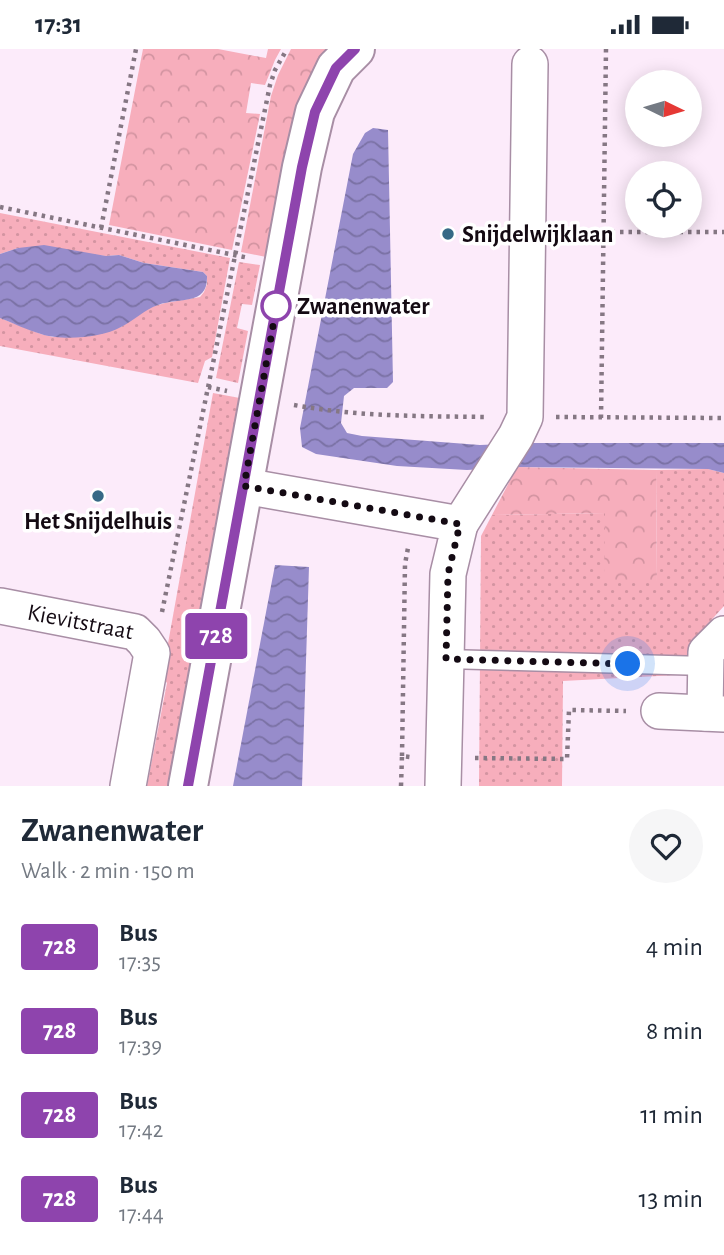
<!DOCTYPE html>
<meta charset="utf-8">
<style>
:root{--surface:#fff;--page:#f6f6f7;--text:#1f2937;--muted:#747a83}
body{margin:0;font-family:"Alegreya Sans",sans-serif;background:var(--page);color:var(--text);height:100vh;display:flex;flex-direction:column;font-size:26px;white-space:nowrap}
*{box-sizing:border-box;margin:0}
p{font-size:23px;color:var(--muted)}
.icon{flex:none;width:38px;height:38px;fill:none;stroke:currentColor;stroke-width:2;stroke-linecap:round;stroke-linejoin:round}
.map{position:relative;height:737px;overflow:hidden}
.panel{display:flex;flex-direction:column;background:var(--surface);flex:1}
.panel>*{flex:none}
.badge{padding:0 14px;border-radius:5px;font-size:24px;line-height:46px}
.needle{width:46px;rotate:95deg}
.fabs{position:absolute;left:625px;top:21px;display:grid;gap:14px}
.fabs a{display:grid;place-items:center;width:77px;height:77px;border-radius:50%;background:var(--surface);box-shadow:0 4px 18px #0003;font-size:35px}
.you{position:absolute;width:35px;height:35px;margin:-18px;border:5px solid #fff;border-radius:50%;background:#1a73e8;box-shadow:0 0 0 10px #1a73e833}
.map>.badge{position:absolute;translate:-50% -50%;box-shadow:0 0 0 4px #fff}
.round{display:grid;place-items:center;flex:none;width:74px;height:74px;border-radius:37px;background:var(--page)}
.summary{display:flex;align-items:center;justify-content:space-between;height:119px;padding:0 21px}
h1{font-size:33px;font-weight:700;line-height:52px}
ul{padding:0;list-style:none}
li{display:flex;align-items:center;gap:21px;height:84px;padding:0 21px}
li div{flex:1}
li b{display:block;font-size:26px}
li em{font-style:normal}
li .badge{min-width:77px;font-weight:700;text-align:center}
.status{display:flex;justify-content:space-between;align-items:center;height:49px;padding:0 35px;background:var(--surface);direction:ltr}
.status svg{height:19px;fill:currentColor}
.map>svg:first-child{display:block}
.grass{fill:url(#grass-dots)}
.forest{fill:url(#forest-crowns)}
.water{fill:url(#water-waves)}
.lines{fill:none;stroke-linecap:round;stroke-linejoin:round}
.service-casing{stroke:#a88ea5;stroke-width:21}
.minor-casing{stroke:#a88ea5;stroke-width:38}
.tertiary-casing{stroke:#a88ea5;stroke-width:42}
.path{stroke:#857783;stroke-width:4.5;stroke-dasharray:3.5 5;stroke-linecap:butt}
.service{stroke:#fff;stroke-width:18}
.minor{stroke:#fff;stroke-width:35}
.tertiary{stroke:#fff;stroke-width:38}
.line-casing{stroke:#fff;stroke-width:16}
.line{stroke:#8e44ad;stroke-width:10}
.walk{stroke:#140a13;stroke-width:7;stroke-dasharray:0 12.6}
.poi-dot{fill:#366986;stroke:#fff;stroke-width:2.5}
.stop-dot{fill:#fff;stroke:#8e44ad;stroke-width:3.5}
.labels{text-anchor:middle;stroke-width:7;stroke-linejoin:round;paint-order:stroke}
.poi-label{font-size:24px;font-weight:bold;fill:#140a13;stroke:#fff;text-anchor:start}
.stop-label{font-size:24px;font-weight:bold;fill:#140a13;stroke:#fff;text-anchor:start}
.street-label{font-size:24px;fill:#140a13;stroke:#fff}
</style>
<div class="status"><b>17:31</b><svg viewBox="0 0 49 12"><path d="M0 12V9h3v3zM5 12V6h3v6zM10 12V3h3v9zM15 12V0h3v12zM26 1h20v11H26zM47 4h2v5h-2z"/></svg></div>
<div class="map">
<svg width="724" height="737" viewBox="0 0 724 737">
<defs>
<pattern id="grass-dots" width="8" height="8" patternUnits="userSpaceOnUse" patternTransform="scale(1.75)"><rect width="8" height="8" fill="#f7aebc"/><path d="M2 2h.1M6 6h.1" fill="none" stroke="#d394a1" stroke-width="1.8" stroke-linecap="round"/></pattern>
<pattern id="forest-crowns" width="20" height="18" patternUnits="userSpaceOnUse" patternTransform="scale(1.75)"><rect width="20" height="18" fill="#f7aebc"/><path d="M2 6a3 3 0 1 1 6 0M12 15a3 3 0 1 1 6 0" fill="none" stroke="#d394a1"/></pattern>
<pattern id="water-waves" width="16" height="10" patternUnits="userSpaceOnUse" patternTransform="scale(1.75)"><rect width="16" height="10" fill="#978ccb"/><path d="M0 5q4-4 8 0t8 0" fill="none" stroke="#7a71a4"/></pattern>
</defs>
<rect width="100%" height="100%" fill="#fcebfa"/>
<!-- grass -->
<g class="grass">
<path d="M0,164l230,45 -18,99 -7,4 -7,22 -198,-37v-28l41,16 12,3 68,-10 27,-19 17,-5 35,-6 4,-5 3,-8v-8l-4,-4 -59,-9 -25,-8 -13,1 -88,-8 -18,6z"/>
<path d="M239,213l21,3 -8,40 -10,-1 -5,24 11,3 -10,52 -22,-5z"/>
<path d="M213,344l32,6 -72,387h-26l20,-103 -5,-6z"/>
<path d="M708,420l16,4v133l-28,31v37l-133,7 -1,105h-83l2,-250 11,-21 113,-2 52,69 -1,-112z"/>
</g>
<!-- forest -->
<g class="forest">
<path d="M143,0h75l48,9 2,-9h13l-6,11 -10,25 -14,-2 -5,30 14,1 -28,136 -123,-25z"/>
<path d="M291,0h42l-62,209 -30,-6 30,-156 7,-21z"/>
<path d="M517,418l139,3 1,112 -53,-1 1,-68 -113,2z"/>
</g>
<!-- water -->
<g class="water">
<path d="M373,79l15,2 5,252 -6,6h-33l-10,8 -3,27 6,10 15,3 118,9 52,-2h192v30l-16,-4 -191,-2 -50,3 -70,-4 -81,-12 -14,-7 -2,-19 53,-274 12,-21z"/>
<path d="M44,196l62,11 13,-1 25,8 59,9 4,4c1,30 -26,21 -49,29 -14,5 -23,15 -37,22 -20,11 -59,14 -80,7 -14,-4 -28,-11 -41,-16v-64l18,-6z"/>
<path d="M275,516l34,2 -7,219h-69z"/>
</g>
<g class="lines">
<defs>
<path id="service" d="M446,610l260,7"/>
<g id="minor">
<path d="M244,437l216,38 -12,50 -5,212"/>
<path d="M460,475l56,-88 9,-19 5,-353"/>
<path id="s1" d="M0,557l135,26 9,9 8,12 -24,133"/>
<path d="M659,662l65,3"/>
<path d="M705,664l1,-61 18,-18"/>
</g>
<path id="tertiary" d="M188,737l114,-619 13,-55 21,-44 19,-19"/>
</defs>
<!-- service casing -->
<use href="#service" class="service-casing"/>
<!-- minor casing -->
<use href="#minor" class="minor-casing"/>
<!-- tertiary casing -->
<use href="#tertiary" class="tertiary-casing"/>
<!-- path -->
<g class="path">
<path d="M0,158l249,51"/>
<path d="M101,179l35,-179"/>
<path d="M603,183h121"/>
<path d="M208,338l19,4"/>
<path d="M294,356c66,12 127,11 194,12"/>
<path d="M556,368l168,1"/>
<path d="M601,369l5,-369"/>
<path d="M162,563l108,-527 5,-15 12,-21"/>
<path d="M402,707l3,-192 3,-16"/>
<path d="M475,709l92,1 2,-49 57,1"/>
<path d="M401,737l1,-30 8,1"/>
</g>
<!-- service -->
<use href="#service" class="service"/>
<!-- minor -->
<use href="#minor" class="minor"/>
<!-- tertiary -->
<use href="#tertiary" class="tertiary"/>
</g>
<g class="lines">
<defs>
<path id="line" d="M188,737l114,-619 13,-55 21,-44 19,-19"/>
</defs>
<!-- line casing -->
<use href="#line" class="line-casing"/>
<!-- line -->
<use href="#line" class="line"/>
<!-- walk -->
<path class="walk" d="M276,257l1,-2 -33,182 216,38 -12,50 -2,85 182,5"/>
</g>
<!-- markers -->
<g class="poi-dot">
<circle cx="448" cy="185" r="7"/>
<circle cx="98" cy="447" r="7"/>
</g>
<circle class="stop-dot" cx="276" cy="257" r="14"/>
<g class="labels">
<!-- poi labels -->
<g class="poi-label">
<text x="462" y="193">Snijdelwijklaan</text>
<text x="98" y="480" text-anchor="middle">Het Snijdelhuis</text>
</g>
<!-- stop labels -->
<g class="stop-label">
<text x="297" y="265">Zwanenwater</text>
</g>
<!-- street labels -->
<g class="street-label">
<text dy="8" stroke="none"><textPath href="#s1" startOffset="82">Kievitstraat</textPath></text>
</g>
</g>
</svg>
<div class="fabs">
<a><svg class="needle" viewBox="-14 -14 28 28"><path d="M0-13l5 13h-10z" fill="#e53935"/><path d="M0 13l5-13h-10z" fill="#747a83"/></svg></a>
<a><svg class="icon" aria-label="locate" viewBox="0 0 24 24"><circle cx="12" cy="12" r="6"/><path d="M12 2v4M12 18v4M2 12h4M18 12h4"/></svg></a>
</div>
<div class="you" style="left:628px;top:615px"></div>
<b class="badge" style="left:216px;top:587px;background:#8e44ad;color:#fff">728</b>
</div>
<section class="panel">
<div class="summary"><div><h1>Zwanenwater</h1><p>Walk · 2 min · 150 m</p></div><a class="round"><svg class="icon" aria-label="heart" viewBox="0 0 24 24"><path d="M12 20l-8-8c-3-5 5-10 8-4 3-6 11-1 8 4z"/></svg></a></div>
<ul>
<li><span class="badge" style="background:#8e44ad;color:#fff">728</span><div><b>Bus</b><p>17:35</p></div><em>4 min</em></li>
<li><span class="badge" style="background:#8e44ad;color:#fff">728</span><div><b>Bus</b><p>17:39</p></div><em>8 min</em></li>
<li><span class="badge" style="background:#8e44ad;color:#fff">728</span><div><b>Bus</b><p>17:42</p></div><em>11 min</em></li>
<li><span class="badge" style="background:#8e44ad;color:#fff">728</span><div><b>Bus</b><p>17:44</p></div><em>13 min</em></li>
</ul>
</section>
